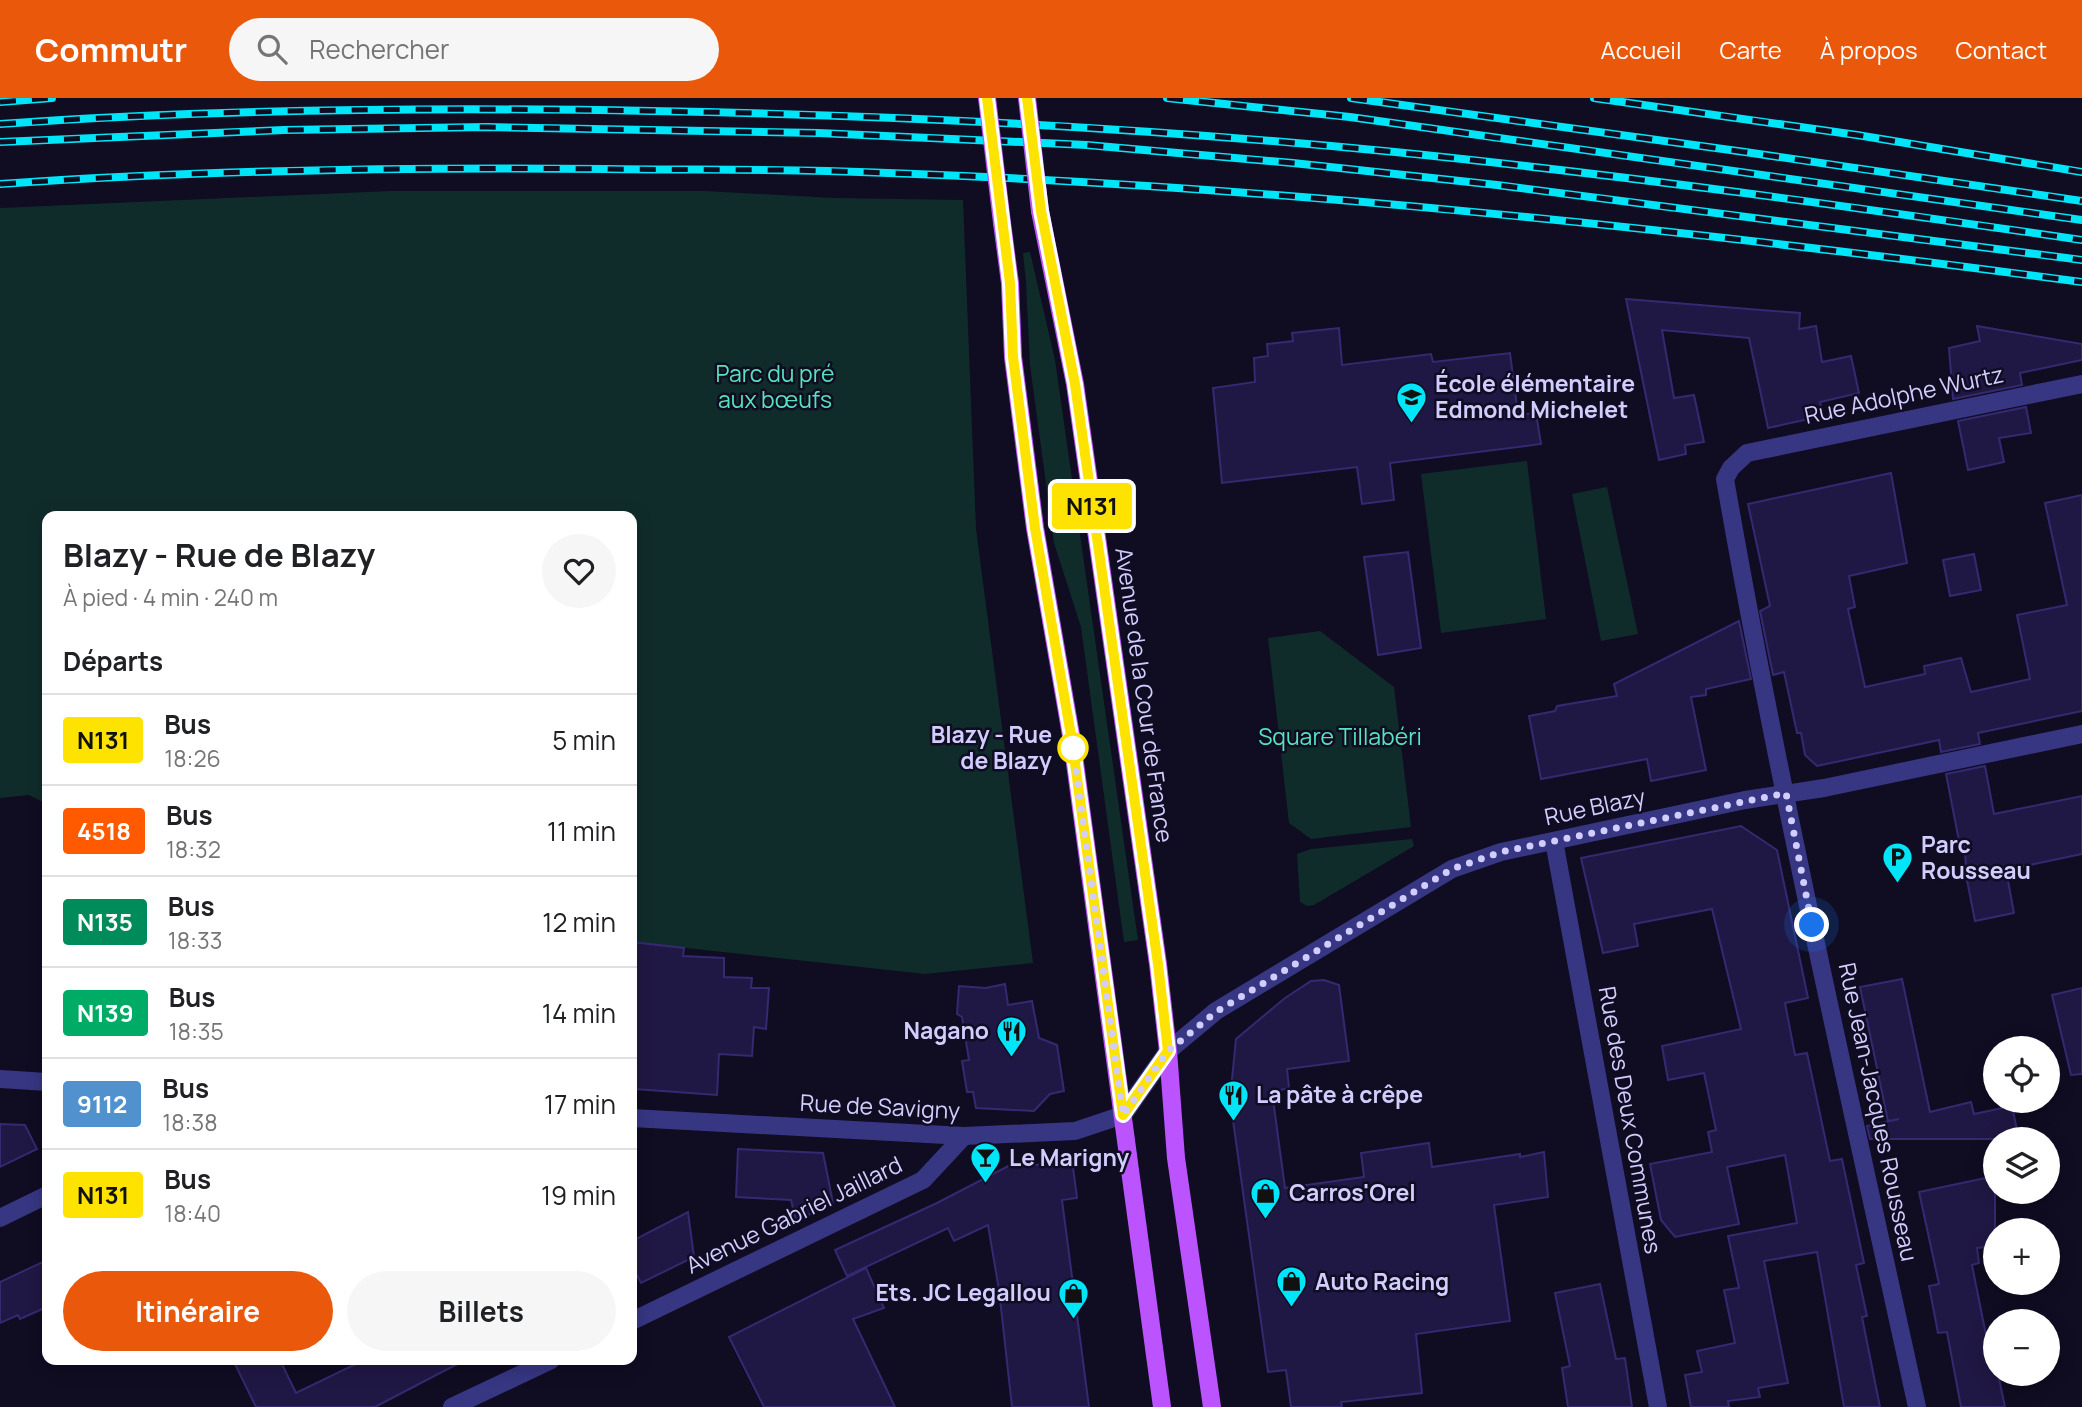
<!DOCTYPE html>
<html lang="fr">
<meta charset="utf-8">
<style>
:root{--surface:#fff;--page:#f6f6f6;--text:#202124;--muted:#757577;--line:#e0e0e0;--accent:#ea580c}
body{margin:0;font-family:Manrope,sans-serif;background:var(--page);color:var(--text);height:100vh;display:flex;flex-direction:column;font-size:26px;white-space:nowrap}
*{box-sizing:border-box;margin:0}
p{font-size:23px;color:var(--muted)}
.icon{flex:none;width:38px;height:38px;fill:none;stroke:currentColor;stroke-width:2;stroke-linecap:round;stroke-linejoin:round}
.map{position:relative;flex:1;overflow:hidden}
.details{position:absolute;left:42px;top:413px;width:595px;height:854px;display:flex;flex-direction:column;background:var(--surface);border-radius:14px;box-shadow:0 4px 18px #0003}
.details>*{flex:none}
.badge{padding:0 14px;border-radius:5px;font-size:24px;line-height:46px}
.tools{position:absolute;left:1983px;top:938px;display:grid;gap:14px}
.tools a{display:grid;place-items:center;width:77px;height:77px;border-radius:50%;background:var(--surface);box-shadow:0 4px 18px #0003;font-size:35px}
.you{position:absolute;width:35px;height:35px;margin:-18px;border:5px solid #fff;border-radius:50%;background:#1a73e8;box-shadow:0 0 0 10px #1a73e833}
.map>.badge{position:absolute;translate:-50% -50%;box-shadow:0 0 0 4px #fff}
h2{padding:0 21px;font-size:26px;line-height:63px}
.round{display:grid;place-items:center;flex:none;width:74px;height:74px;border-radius:37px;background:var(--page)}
.summary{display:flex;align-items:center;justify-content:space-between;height:119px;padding:0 21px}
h1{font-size:33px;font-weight:700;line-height:52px}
.action{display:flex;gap:14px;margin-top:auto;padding:14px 21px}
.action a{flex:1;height:80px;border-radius:42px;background:var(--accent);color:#fff;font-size:28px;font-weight:700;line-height:80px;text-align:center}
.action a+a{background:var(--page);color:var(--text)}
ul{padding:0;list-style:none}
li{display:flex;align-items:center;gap:21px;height:91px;padding:0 21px;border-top:2px solid var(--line)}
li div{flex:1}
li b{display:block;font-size:26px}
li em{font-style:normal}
li .badge{min-width:77px;font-weight:700;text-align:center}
header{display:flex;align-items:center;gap:42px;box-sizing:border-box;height:98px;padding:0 35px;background:var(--accent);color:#fff}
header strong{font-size:33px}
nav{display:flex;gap:38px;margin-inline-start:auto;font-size:24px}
.search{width:490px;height:63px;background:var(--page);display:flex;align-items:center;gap:18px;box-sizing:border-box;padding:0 24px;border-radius:38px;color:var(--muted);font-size:26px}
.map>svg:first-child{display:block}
.green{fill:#0f2c2b}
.building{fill:#201844;stroke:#352971;stroke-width:2}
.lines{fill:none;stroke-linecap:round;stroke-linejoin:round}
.minor{stroke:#373683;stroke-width:18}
.primary{stroke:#bb54ff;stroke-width:18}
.rail-casing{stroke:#00e5f8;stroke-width:8}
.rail{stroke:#100c22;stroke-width:5;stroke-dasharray:16;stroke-linecap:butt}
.primary-bridge{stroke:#bb54ff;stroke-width:18}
.line-casing{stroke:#fff;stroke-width:16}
.line{stroke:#ffe300;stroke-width:10}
.walk{stroke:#d2cdff;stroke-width:7;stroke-dasharray:0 12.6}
.stop-dot{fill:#fff;stroke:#ffe300;stroke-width:3.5}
.labels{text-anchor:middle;stroke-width:5;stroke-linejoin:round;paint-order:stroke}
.park-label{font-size:23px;fill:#55e4bd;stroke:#100c22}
.poi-label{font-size:23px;font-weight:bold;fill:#d2cdff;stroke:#100c22;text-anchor:start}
.street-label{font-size:23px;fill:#d2cdff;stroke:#100c22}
.stop-label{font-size:23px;font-weight:bold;fill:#d2cdff;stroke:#100c22;text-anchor:end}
</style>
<header>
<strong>Commutr</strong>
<div class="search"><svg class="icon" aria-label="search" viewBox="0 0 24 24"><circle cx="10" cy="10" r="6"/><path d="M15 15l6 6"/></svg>Rechercher</div>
<nav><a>Accueil</a><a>Carte</a><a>À propos</a><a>Contact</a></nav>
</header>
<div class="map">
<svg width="2082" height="1309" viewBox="0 0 2082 1309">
<rect width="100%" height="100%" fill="#100c22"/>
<!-- green -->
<g class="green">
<path d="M390,93h315l129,7 129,2 13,329 57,434 -108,11 -293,-32v-426h-585v288l-18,-9 -29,3v-590z"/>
<path d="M1030,154l25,108 83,580 -14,2 -43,-315 -27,-84 -24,-178 -4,-83 -3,-29z"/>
<path d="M1527,363l19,158 -105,14 -20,-159z"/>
<path d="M1607,389l31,147 -37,7 -29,-147z"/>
<path d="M1320,533l74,56 17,140 -100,12 -22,-16 -21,-185z"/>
<path d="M1412,741l2,7 -100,59 -7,1 -7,-4 -3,-48 14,-5z"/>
</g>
<!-- building -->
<g class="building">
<path d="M1626,201l174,14 -1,16 17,-3 6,36 29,-6 8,37 -39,9 3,14 -55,12 -19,-90 -87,-8 12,68 20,-3 10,47 -19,3 1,9 -27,6z"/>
<path d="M1977,228l105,18v16l-62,13 2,12 -69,14 -4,-51 31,-7z"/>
<path d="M1339,230l3,37 89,-11 2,8 77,-9 8,62 18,-2 5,31 -151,19 4,37 -32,4 -5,-37 -135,16 -9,-95 42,-6 -1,-24 14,-2 -1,-12 26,-3 -1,-8z"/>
<path d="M2026,309l5,26 -32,5 5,24 -36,8 -10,-49z"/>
<path d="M1891,375l16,90 -58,13 6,31 -7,2 17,78 60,-13 -1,-8 37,-8 10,34 59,-13 -13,-64 50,-10 -22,-102 37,-8v216l-104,22 2,11 -39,8 -2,-12 -122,26 -12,-11 -4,-22h-4l-13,-61 -11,3 -13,-64 10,-5 -22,-102z"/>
<path d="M1408,454l13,96 -43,7 -14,-98z"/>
<path d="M1974,456l7,36 -31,6 -7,-36z"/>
<path d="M1739,523l12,58 -45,10v6l-15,2 15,73 -55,11 -4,-22 -106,20 -12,-63 26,-5 2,-5 60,-10 -3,-12z"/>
<path d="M1985,668l9,48 88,-18v58l-76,16 8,43 -39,8 -8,-41 -3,-40 -5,1 -13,-67z"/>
<path d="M1741,728l36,24 31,148 -23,5 10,52 12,-2 23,108 12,-2 22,104 -8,2 11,51 -5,1 18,90h-36l-27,-155 -53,9 24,122 -30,5 2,9 -32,4 1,6h-38l-6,-32 17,-3 -5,-21 38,-8 -11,-53 15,-2 -11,-52 69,-13 -12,-68 -58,12 12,57 -64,13 -14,-17 -11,-56 62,-12 -4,-20 8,-2 -12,-57 -36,7 -6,-34 79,-17 -29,-120 -78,15 4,22 -35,7 -22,-95z"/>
<path d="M632,844l52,6 -1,8 41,2v19l28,1 -1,10h18l-3,41 -12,-2 -2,29 -33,-2 -2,41 -82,-6 1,-22h-4z"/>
<path d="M1902,881l28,133 41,-10 3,12 38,-8 7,33h-149l-3,-13 32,-7 -11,2 -28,-134z"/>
<path d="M1324,882l15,5 10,76 -62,8 2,19 -17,4 13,96 79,-11 -3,-24 68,-10 3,24 88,-13v3l24,-5 4,45 -54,8 16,116 -94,13 6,59 -81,9 1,5h-51l-5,-37 -18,2 -38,-273 6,-60 49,-41 26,-17z"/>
<path d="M1005,886l3,21 24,-4 7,37 18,7 7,46 -14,3 -16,17 -58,-3 -3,-16h-6l-5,-31 7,-1 -7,-43 -5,-3 2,-28 27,2z"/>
<path d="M2082,890v86l-11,1 -19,-80z"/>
<path d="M0,1026l25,1 12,24 -37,18z"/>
<path d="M738,1051l85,4 10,50 -37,18 -5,-21 -55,-3z"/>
<path d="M1014,1065l59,4 4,31 -15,2 27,207h-77l-13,-117 -11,-65 -34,16 -6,-13 -101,48 -12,-26 102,-47z"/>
<path d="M1995,1078v70l-18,2 2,15 -7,2 17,85 6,-2v26h3l7,33h-44l-14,-75 -9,1 -9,-47 10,-2 -20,-92z"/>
<path d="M688,1114l6,45 -53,26 -9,-18v-24z"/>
<path d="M47,1162v47l-27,12 -2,-4 -18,8v-41z"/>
<path d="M866,1170l18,40 -31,11 42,88h-131l-35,-70z"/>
<path d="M1600,1186l16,75 9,-1 7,49h-64l-6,-39 8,-2 -15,-73z"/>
<path d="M233,1262h47l16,33 68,-33h101l-90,47h-119z"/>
</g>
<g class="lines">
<!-- minor -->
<g class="minor">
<path d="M1554,743l104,566"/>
<path d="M0,981l47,3"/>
<path d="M632,1020l332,18 111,-5 48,-16 45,-64 48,-40 236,-142 49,-17 244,-52 79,-12 258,-54"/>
<path d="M0,1120l47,-23"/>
<path d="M632,1223l291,-141 41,-44"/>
<path d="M452,1309l99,-47"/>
<path d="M1917,1309c-67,-308 -138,-617 -192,-928l6,-11 16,-15 335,-69"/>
</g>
<!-- primary -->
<g class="primary">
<path d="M1040,113l35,173 83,580 10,87 8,107 36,249"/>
<path d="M1002,125l8,60 3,74 22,171 37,213 90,666"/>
</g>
<defs>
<g id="rail">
<path d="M1167,0l183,19 732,103"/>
<path d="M1351,0l394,54 337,49"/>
<path d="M1594,0l263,37 225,37"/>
<path d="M0,4l52,-4"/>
<path d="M0,26c217,-15 433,-17 651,-13 248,4 496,17 744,41 229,23 459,55 687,88"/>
<path d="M0,44l284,-12 203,-3 332,6 268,12 206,18 204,22 585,75"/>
<path d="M0,86c202,-14 405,-17 608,-15 74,1 147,0 220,2 420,12 839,56 1254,111"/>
</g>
</defs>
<!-- rail casing -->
<use href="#rail" class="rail-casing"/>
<!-- rail -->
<use href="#rail" class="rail"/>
<!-- primary-bridge -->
<g class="primary-bridge">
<path d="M987,0l15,125"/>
<path d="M1027,0l13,113"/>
</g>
</g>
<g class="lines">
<defs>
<path id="line" d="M987,0l23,185 3,74 22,171 37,213 51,374 45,-64 -10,-87 -83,-580 -34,-173 -14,-113"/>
</defs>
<!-- line casing -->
<use href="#line" class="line-casing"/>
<!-- line -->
<use href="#line" class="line"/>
<!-- walk -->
<path class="walk" d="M1073,650l-1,-7 51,374 45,-64 48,-39 236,-143 49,-17 285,-59 26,132"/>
</g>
<!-- icons -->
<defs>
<symbol id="school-pin" viewBox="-11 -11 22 30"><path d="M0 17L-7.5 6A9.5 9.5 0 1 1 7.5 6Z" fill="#00e5f8" stroke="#100c22"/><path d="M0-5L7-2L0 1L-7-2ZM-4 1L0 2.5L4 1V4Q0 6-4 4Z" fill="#111"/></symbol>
<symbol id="parking-pin" viewBox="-11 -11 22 30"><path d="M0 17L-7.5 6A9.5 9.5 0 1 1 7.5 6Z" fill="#00e5f8" stroke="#100c22"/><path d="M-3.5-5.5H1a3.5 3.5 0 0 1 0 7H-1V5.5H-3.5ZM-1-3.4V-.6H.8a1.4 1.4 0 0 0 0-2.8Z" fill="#111"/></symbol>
<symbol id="restaurant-pin" viewBox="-11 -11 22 30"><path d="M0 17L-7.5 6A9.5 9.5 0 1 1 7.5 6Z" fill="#00e5f8" stroke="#100c22"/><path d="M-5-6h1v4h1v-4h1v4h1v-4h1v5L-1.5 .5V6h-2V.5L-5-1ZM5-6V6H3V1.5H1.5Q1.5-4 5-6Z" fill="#111"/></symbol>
<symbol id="bar-pin" viewBox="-11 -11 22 30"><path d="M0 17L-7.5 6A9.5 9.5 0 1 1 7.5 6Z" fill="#00e5f8" stroke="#100c22"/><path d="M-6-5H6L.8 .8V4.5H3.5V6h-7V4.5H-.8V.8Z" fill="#111"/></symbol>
<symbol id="shop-pin" viewBox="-11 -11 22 30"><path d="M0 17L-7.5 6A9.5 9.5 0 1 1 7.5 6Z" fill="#00e5f8" stroke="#100c22"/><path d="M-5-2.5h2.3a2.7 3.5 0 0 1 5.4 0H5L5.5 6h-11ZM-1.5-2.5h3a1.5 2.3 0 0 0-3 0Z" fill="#111"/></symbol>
</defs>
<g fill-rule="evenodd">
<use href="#school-pin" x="1394" y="282" width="35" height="47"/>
<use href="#parking-pin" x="1880" y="742" width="35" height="47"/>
<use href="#restaurant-pin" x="994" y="916" width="35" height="47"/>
<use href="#restaurant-pin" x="1216" y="980" width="35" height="47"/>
<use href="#bar-pin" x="968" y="1042" width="35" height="47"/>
<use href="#shop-pin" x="1248" y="1078" width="35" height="47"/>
<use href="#shop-pin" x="1274" y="1166" width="35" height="47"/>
<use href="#shop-pin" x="1056" y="1178" width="35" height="47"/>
</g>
<!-- markers -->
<circle class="stop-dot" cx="1073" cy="650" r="14"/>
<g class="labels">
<!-- park labels -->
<g class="park-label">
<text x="775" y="284">Parc du pré<tspan x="775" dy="26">aux bœufs</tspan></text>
<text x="1340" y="647">Square Tillabéri</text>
</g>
<!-- poi labels -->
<g class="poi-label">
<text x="1435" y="294">École élémentaire<tspan x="1435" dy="26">Edmond Michelet</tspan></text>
<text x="1921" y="755">Parc<tspan x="1921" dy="26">Rousseau</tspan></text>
<text x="989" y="941" text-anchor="end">Nagano</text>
<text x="1256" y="1005">La pâte à crêpe</text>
<text x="1009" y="1068">Le Marigny</text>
<text x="1289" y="1103">Carros'Orel</text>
<text x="1315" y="1192">Auto Racing</text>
<text x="1051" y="1203" text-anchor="end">Ets. JC Legallou</text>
</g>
<!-- street labels -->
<g class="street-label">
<text transform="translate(1904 297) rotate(-12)" y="8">Rue Adolphe Wurtz</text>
<text transform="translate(1144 597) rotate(82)" y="8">Avenue de la Cour de France</text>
<text transform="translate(1595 709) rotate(-12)" y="8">Rue Blazy</text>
<text transform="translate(880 1009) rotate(3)" y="8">Rue de Savigny</text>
<text transform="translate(1878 1014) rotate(78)" y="8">Rue Jean-Jacques Rousseau</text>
<text transform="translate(1630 1022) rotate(80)" y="8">Rue des Deux Communes</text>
<text transform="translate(794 1117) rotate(-26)" y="8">Avenue Gabriel Jaillard</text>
</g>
<!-- stop labels -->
<g class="stop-label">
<text x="1052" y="645">Blazy - Rue<tspan x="1052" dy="26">de Blazy</tspan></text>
</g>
</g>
</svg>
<div class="tools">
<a><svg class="icon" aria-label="locate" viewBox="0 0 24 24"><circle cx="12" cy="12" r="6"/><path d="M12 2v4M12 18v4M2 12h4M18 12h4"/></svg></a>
<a><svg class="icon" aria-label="layers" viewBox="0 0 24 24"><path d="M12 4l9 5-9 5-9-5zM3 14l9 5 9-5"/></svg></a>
<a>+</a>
<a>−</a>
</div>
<div class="you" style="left:1812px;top:827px"></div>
<b class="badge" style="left:1092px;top:408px;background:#ffe300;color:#111">N131</b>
<section class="details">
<div class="summary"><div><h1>Blazy - Rue de Blazy</h1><p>À pied · 4 min · 240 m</p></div><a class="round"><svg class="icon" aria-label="heart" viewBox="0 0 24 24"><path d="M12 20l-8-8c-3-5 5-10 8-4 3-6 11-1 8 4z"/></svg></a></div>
<h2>Départs</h2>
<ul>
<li><span class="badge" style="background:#ffe300;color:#111">N131</span><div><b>Bus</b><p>18:26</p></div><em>5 min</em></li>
<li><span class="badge" style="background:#ff5a00;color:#fff">4518</span><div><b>Bus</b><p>18:32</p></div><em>11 min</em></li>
<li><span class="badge" style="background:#008b5a;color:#fff">N135</span><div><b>Bus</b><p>18:33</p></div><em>12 min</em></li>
<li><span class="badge" style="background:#00ab66;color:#fff">N139</span><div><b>Bus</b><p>18:35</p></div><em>14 min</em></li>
<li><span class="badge" style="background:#5191cd;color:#fff">9112</span><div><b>Bus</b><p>18:38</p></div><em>17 min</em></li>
<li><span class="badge" style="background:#ffe300;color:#111">N131</span><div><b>Bus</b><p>18:40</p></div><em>19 min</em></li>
</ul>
<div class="action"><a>Itinéraire</a><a>Billets</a></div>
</section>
</div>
